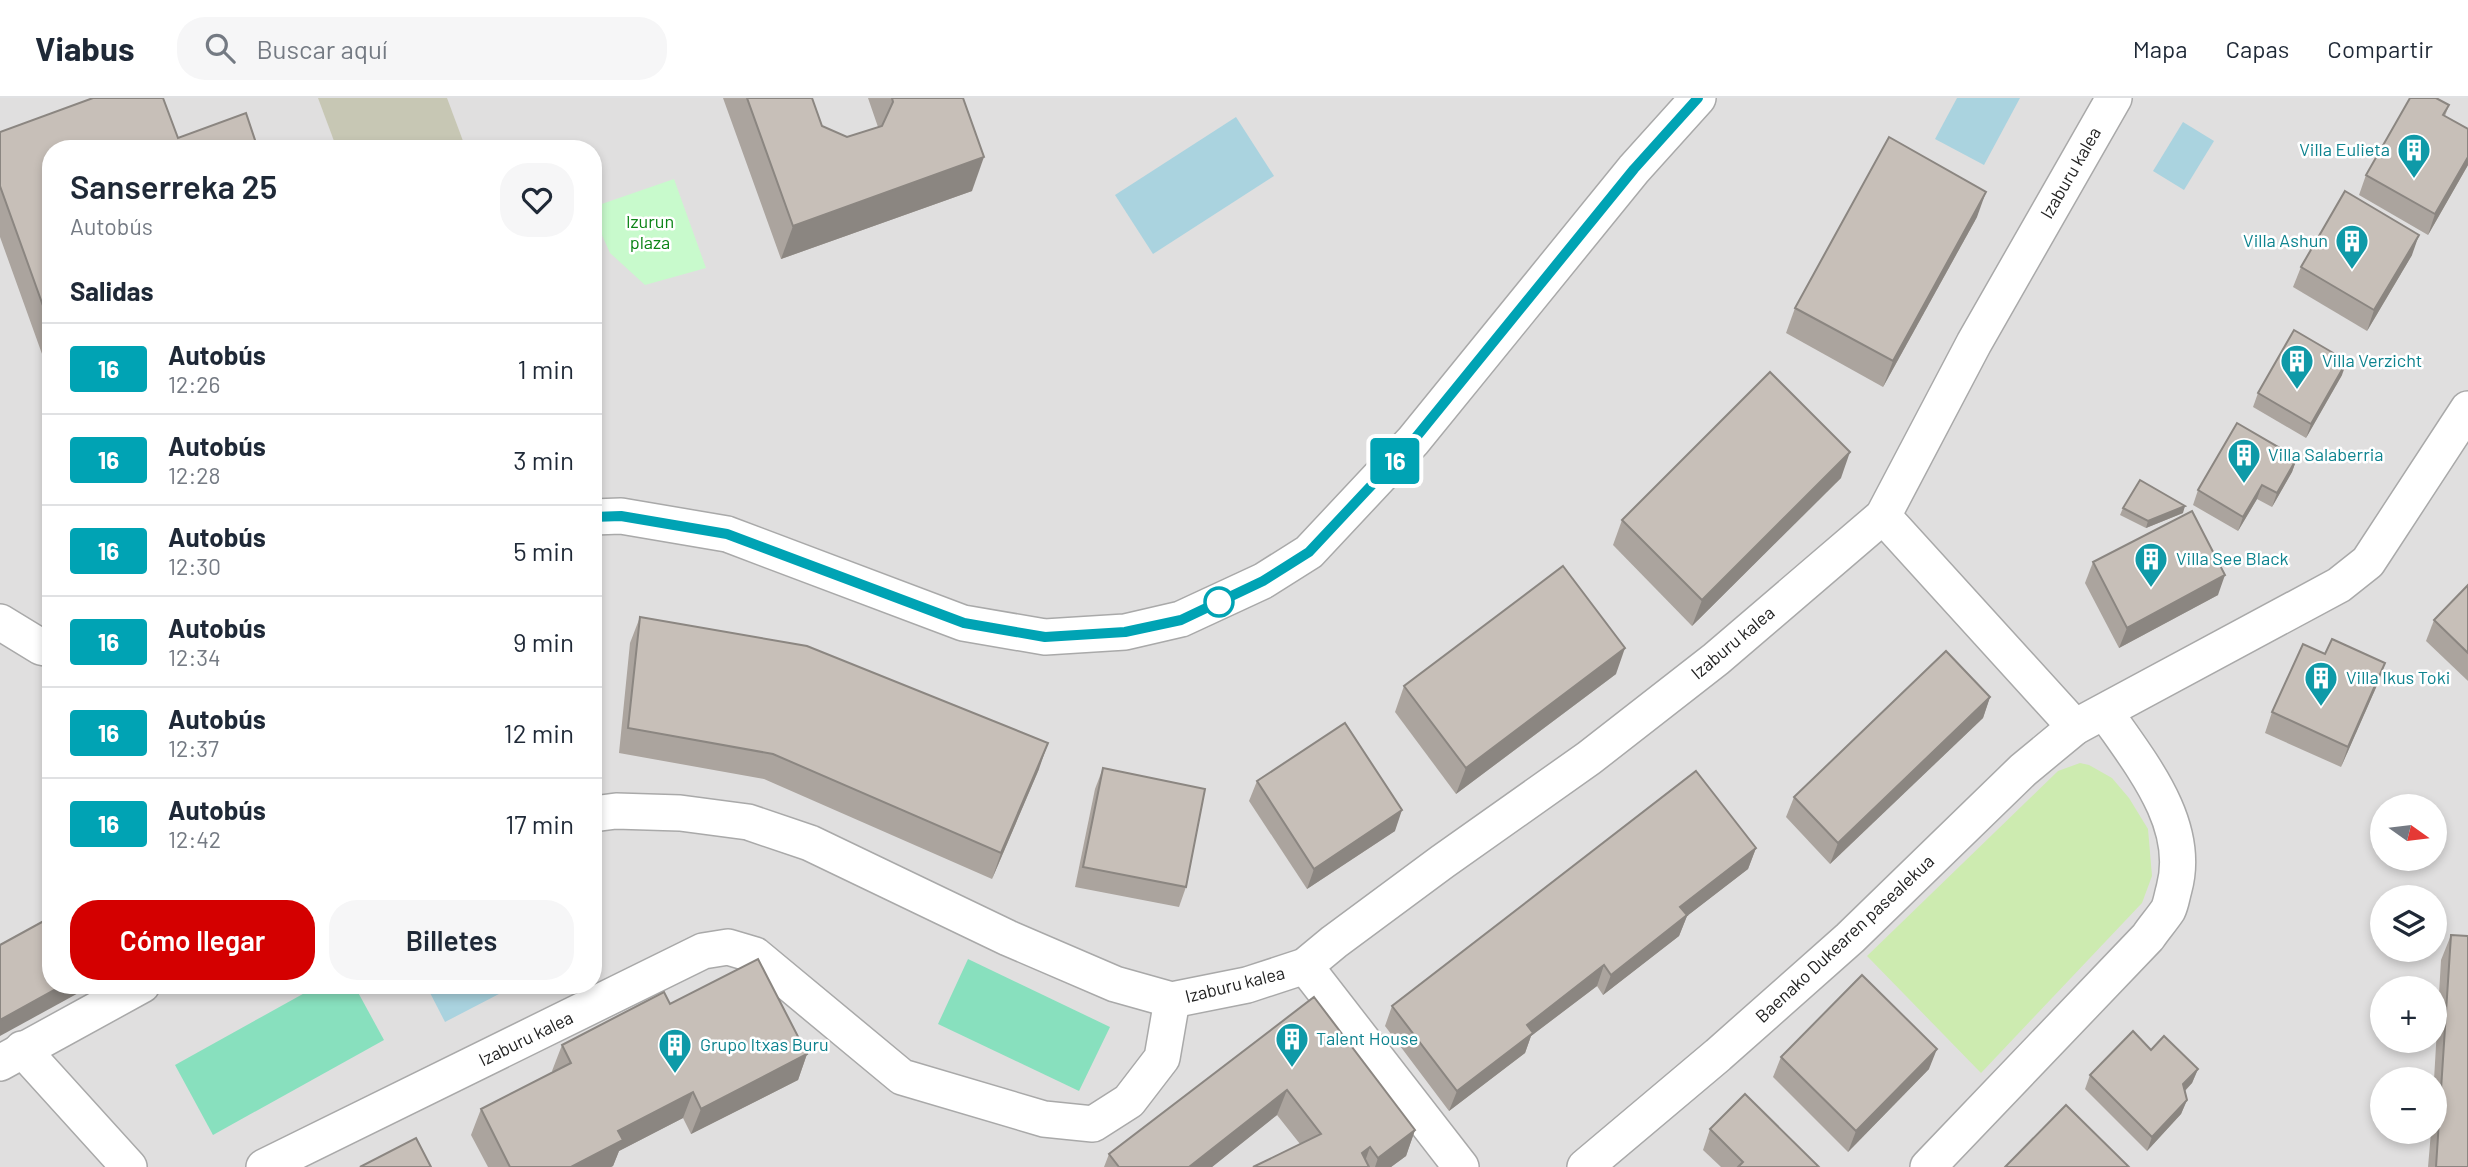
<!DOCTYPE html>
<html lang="es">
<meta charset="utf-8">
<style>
:root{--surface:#fff;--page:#f6f6f7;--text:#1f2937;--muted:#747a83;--line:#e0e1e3;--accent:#d40000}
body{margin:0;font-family:Barlow,sans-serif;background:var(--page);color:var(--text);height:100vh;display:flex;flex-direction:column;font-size:26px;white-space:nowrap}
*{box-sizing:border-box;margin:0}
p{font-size:23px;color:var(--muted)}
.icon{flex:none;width:38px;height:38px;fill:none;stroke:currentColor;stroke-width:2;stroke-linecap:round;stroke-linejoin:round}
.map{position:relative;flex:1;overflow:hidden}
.details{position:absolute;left:42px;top:42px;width:560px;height:854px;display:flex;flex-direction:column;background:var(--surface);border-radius:28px;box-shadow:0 4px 10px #0003}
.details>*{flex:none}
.badge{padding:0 14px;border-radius:5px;font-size:24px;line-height:46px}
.needle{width:46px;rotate:104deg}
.tools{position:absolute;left:2370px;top:696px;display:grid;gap:14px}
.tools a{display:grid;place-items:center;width:77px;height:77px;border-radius:50%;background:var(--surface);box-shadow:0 4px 10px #0003;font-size:35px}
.map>.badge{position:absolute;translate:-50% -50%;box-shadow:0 0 0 4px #fff}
h2{padding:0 28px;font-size:26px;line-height:63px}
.round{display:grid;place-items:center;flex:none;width:74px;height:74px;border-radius:28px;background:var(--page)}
.headline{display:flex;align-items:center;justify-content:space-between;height:119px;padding:0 28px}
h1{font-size:33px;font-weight:600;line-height:52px}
.cta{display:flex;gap:14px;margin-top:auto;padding:14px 28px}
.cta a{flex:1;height:80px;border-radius:28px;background:var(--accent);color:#fff;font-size:28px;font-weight:600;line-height:80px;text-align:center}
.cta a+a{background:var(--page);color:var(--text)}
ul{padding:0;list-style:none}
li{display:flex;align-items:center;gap:21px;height:91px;padding:0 28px;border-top:2px solid var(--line)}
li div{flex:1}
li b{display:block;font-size:26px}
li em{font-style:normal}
li .badge{min-width:77px;font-weight:700;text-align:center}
header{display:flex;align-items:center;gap:42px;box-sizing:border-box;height:98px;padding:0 35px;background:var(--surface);border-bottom:2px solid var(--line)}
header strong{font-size:33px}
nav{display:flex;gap:38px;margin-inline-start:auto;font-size:24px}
.search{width:490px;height:63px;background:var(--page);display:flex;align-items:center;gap:18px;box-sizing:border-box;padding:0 24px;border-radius:28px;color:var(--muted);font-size:26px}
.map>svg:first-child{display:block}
.residential{fill:#e0dfdf;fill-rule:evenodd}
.construction{fill:#c7c7b4}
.grass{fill:#cdebb0}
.park{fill:#c8facc}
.pitch{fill:#88e0be}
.water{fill:#aad3df}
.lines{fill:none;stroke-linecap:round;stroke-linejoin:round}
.minor-casing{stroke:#a9a9a9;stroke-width:38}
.minor{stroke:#fff;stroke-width:35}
.wall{fill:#aba49e}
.shaded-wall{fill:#8b8681}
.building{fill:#c7bfb8;stroke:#8b8681;stroke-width:2}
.line-casing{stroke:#fff;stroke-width:16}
.line{stroke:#00a3b4;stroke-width:10}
.stop-dot{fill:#fff;stroke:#00a3b4;stroke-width:3.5}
.labels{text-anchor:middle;stroke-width:5;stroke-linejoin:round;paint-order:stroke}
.culture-label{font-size:18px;fill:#0d838f;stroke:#fff;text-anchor:start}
.street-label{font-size:18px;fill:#222;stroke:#fff}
.park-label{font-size:18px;fill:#0c8416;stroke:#fff}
</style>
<header>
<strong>Viabus</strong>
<div class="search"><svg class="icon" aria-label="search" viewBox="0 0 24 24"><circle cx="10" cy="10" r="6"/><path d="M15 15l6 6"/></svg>Buscar aquí</div>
<nav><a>Mapa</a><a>Capas</a><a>Compartir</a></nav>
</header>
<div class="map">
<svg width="2468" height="1069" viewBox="0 0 2468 1069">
<rect width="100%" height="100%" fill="#f2efe9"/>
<!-- residential -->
<path class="residential" d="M0,0h2468v1069h-2468zM51,51h542v836h-542zM2382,709h52v52h-52zM2382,800h52v52h-52zM2382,891h52v52h-52zM2382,982h52v52h-52z"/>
<!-- construction -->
<path class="construction" d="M318,0h129l19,51h-129z"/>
<!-- grass -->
<path class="grass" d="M2080,665l9,2 23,13 17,20 19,31 4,47 -10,27 -161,170 -114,-117 191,-185z"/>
<!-- park -->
<path class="park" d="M674,81l32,89 -61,17 -35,-32 -17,-38v-8z"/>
<!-- pitch -->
<g class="pitch">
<path d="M968,861l142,68 -31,64 -141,-67z"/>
<path d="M319,887h35l30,55 -171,95 -38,-70z"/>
</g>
<!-- water -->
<g class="water">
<path d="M1957,0h63l-36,67 -49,-26z"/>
<path d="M1236,19l38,59 -121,78 -38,-59z"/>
<path d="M2183,24l31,19 -30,49 -31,-19z"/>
<path d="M426,887h90l-71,37z"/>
</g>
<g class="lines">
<defs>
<g id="minor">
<path d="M1883,418l192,211"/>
<path d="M593,419l28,-1 106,18 236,89 82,14 80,-5 56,-13 82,-38 46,-29 104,-111 221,-272 64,-71"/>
<path d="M0,524l41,25 10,2"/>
<path d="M593,716l23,-3 64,2 68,9 62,21 198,95 107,46 57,16 75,-15 58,-19 29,-24 108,-80 147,-104 127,-99 167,-143 91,-173 140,-245"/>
<path d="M1305,868l156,201"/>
<path d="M22,951l107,118"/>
<path d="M0,965l142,-78"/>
<path d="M264,1069l439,-216 25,-4 27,8 147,122 142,42 49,5 36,-23 33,-43 10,-58"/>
<path d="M1585,1069l133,-112 132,-117 173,-168 52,-43 264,-142 29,-23 100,-153"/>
<path d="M1928,1069l220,-230c6,-9 14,-18 20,-27 3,-6 4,-14 6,-21 18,-65 -34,-126 -69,-177"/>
</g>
</defs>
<!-- minor casing -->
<use href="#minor" class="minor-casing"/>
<!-- minor -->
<use href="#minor" class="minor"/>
</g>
<!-- wall -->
<g class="wall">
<path d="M723,0h89l10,28 25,11 31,-10 -10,-29h95l9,93 -191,68z"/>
<path d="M2449,7l-4,11 23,13v36l-40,70 -69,-40 7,-20z"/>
<path d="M0,34l178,6 -127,11v230l-51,-142z"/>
<path d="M1977,119l-94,170 -97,-54 9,-25z"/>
<path d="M2412,157l-45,76 -74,-44 8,-20z"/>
<path d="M2342,277l-36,63 -53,-31 5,-14z"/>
<path d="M2297,360l-5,14 -20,35 -15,-8 -19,32 -45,-26 5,-15z"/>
<path d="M1841,380l-149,148 -79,-81 9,-25z"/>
<path d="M2123,410l60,5 -37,15 -26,-13z"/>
<path d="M2093,464l125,33 -99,53 -34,-65z"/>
<path d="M2468,487v96l-42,-40 8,-21z"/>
<path d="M640,519l399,152 -47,110 -228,-100 -145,-26 11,-110z"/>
<path d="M1616,576l-160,120 -61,-82 9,-26z"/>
<path d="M2378,585l-37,84 -76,-34 7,-21z"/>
<path d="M1990,599l-7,21 -153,146 -44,-47 8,-20z"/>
<path d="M1103,670l83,119 -7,20 -104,-20 20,-98z"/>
<path d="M1257,683l138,50 -88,58 -58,-88z"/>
<path d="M1756,750l-8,21 -61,47 -8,20 -76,59 -6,-9 -66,50 -6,17 -76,58 -64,-85 7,-20z"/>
<path d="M2451,837l17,232h-40l3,-35h3v-52l7,-120z"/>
<path d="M1314,899l101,133 -9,26 -15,11h-138l47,-23 -23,-29 -65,52h-108l5,-13z"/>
<path d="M670,906l137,50 -9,26 -107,54 -8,-16 -64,33 -6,15 -2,1h-123l-17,-32 10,-26 72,-37 -1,-1 10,-26z"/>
<path d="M2151,952l47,19 -6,14 -7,8 2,9 -6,14 -34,37 -62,-62 5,-14z"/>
<path d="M1781,959l148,12 -81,83 -75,-75z"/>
<path d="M1710,1031l109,38h-98l-18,-17z"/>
</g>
<!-- shaded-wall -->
<g class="shaded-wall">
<path d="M984,59l-12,34 -191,68 12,-33z"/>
<path d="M2468,59v8l-40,70 7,-21z"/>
<path d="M1986,94l-9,25 -94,170 10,-26z"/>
<path d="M2419,137l-7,20 -45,76 7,-21z"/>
<path d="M2347,263l-5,14 -36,63 5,-14z"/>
<path d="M1850,354l-9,26 -149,148 10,-26z"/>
<path d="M2297,360l-5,14 -20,35 5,-14z"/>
<path d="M2262,387l-5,14 -19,32 5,-14z"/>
<path d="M2185,408l-2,7 -37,15 2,-7z"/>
<path d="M2225,477l-7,20 -99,53 8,-20z"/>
<path d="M1625,550l-9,26 -160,120 10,-26z"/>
<path d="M2385,565l-7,20 -37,84 7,-20z"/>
<path d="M1990,599l-7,21 -153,146 8,-21z"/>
<path d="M1048,645l-9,26 -47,110 9,-26z"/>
<path d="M1402,712l-7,21 -88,58 7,-20z"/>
<path d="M1756,750l-8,21 -61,47 -8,20 -76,59 8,-20 69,-68z"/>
<path d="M1604,867l-7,21 -66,50 -6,17 -76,58 8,-20 70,-66z"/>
<path d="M63,887h30l-93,51v-16z"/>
<path d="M1937,951l-8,20 -81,83 8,-21z"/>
<path d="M807,956l-9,26 -107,54 10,-25z"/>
<path d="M2198,971l-6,14 -14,15 5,-14z"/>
<path d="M1287,992l-10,25 -65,52h-23z"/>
<path d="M693,994l-10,26 -64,33 -6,15 -2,1h-40l47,-36z"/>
<path d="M2187,1002l-6,14 -34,37 5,-14z"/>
<path d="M1415,1032l-9,26 -15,11h-16l3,-9z"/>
<path d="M1370,1049l-7,20 -1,-14z"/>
</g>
<!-- building -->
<g class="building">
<path d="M93,0h70l15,40 68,-25 12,36h-207v179l-51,-142v-54z"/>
<path d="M747,0h65l10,28 25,11 35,-11 11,-24 -1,-4h71l21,59 -191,69z"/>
<path d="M2410,0h26l13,7 -6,10 25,14v28l-33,57 -69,-39z"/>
<path d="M1889,39l97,55 -93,169 -98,-53z"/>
<path d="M2345,93l74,44 -45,75 -73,-43z"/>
<path d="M2294,232l53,31 -36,63 -53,-31z"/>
<path d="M1770,274l80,80 -148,148 -80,-80z"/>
<path d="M2237,325l60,35 -20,35 -15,-8 -19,32 -45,-27z"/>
<path d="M2140,382l45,26 -37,15 -25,-13z"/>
<path d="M2192,413l33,64 -98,53 -34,-66z"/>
<path d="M1563,468l62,82 -159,120 -62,-82z"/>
<path d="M2468,487v68l-34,-33z"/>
<path d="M640,519l167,29 241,97 -47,110 -228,-99 -145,-26z"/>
<path d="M2332,541l53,24 -37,84 -76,-35 31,-68 22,10z"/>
<path d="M1946,553l44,46 -152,146 -44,-46z"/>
<path d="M1345,625l57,87 -88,59 -57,-88z"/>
<path d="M1103,670l102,21 -19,98 -103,-20z"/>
<path d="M1696,673l60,77 -76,59 7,8 -76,60 -7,-10 -77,60 6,8 -76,58 -65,-85z"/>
<path d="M51,819v68h12l-63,35v-75z"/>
<path d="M2451,837l17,1v231h-32z"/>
<path d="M758,861l49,95 -106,55 -8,-17 -75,39 5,9 -52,27h-61l-29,-58 90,-46 -9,-18 102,-53 6,12z"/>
<path d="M1862,877l75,74 -81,82 -75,-74z"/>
<path d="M1314,899l101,133 -37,28 -8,-11 -8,6 7,14h-116l68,-33 -34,-44 -98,77h-70l-10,-13z"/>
<path d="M2133,933l18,19 13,-14 34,33 -15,15 4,16 -35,37 -62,-62z"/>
<path d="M1745,996l74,73h-81l5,-5 -33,-33z"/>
<path d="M2066,1007l63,62h-124z"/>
<path d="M416,1040l15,29h-71z"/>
</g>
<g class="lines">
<defs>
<path id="line" d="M593,419l28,-1 106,18 237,89 81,14 80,-5 56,-12 82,-39 46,-29 104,-111 221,-272 64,-71"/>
</defs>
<!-- line casing -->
<use href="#line" class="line-casing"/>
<!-- line -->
<use href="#line" class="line"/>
</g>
<!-- icons -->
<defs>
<symbol id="building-pin" viewBox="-11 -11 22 30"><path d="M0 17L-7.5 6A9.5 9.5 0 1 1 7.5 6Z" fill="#0f9aa8" stroke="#fff"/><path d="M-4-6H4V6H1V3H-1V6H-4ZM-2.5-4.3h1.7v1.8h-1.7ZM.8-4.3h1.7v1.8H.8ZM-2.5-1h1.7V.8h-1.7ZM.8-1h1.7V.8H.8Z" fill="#fff"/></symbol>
</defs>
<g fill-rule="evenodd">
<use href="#building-pin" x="2395" y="33" width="38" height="52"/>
<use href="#building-pin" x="2333" y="124" width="38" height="52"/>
<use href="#building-pin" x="2278" y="244" width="38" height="52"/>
<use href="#building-pin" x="2225" y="338" width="38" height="52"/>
<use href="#building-pin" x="2132" y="442" width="38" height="52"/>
<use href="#building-pin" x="2302" y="561" width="38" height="52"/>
<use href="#building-pin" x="1273" y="922" width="38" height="52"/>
<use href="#building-pin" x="656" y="928" width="38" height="52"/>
</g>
<!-- markers -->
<circle class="stop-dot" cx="1219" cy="504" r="14"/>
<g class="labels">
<!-- culture labels -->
<g class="culture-label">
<text x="2390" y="58" text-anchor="end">Villa Eulieta</text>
<text x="2328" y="149" text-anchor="end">Villa Ashun</text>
<text x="2322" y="269">Villa Verzicht</text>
<text x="2268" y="363">Villa Salaberria</text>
<text x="2176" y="467">Villa See Black</text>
<text x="2346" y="586">Villa Ikus Toki</text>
<text x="1316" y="947">Talent House</text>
<text x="700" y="953">Grupo Itxas Buru</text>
</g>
<!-- street labels -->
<g class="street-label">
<text transform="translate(2071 75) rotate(-60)" y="6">Izaburu kalea</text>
<text transform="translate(1733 545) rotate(-40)" y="6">Izaburu kalea</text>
<text transform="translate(1845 841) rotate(-43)" y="6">Baenako Dukearen pasealekua</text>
<text transform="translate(1235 887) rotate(-14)" y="6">Izaburu kalea</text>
<text transform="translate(526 941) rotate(-26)" y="6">Izaburu kalea</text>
</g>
<!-- park labels -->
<g class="park-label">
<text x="650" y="130">Izurun<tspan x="650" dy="21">plaza</tspan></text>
</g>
</g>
</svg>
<div class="tools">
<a><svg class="needle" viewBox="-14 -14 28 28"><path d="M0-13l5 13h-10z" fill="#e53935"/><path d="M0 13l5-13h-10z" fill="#747a83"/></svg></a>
<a><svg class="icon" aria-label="layers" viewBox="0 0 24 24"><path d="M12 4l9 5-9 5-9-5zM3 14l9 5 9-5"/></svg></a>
<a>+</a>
<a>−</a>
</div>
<b class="badge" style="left:1395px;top:363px;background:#00a3b4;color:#fff">16</b>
<section class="details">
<div class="headline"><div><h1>Sanserreka 25</h1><p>Autobús</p></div><a class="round"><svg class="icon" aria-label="heart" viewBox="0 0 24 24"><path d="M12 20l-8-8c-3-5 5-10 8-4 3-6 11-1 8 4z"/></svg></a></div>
<h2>Salidas</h2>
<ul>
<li><span class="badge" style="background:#00a3b4;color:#fff">16</span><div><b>Autobús</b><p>12:26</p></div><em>1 min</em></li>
<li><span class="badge" style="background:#00a3b4;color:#fff">16</span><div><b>Autobús</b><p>12:28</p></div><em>3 min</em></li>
<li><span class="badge" style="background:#00a3b4;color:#fff">16</span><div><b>Autobús</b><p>12:30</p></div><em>5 min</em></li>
<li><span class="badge" style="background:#00a3b4;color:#fff">16</span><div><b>Autobús</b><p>12:34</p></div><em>9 min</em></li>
<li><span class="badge" style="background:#00a3b4;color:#fff">16</span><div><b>Autobús</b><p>12:37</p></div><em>12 min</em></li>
<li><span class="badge" style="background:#00a3b4;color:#fff">16</span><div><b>Autobús</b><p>12:42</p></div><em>17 min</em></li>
</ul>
<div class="cta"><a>Cómo llegar</a><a>Billetes</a></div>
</section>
</div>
